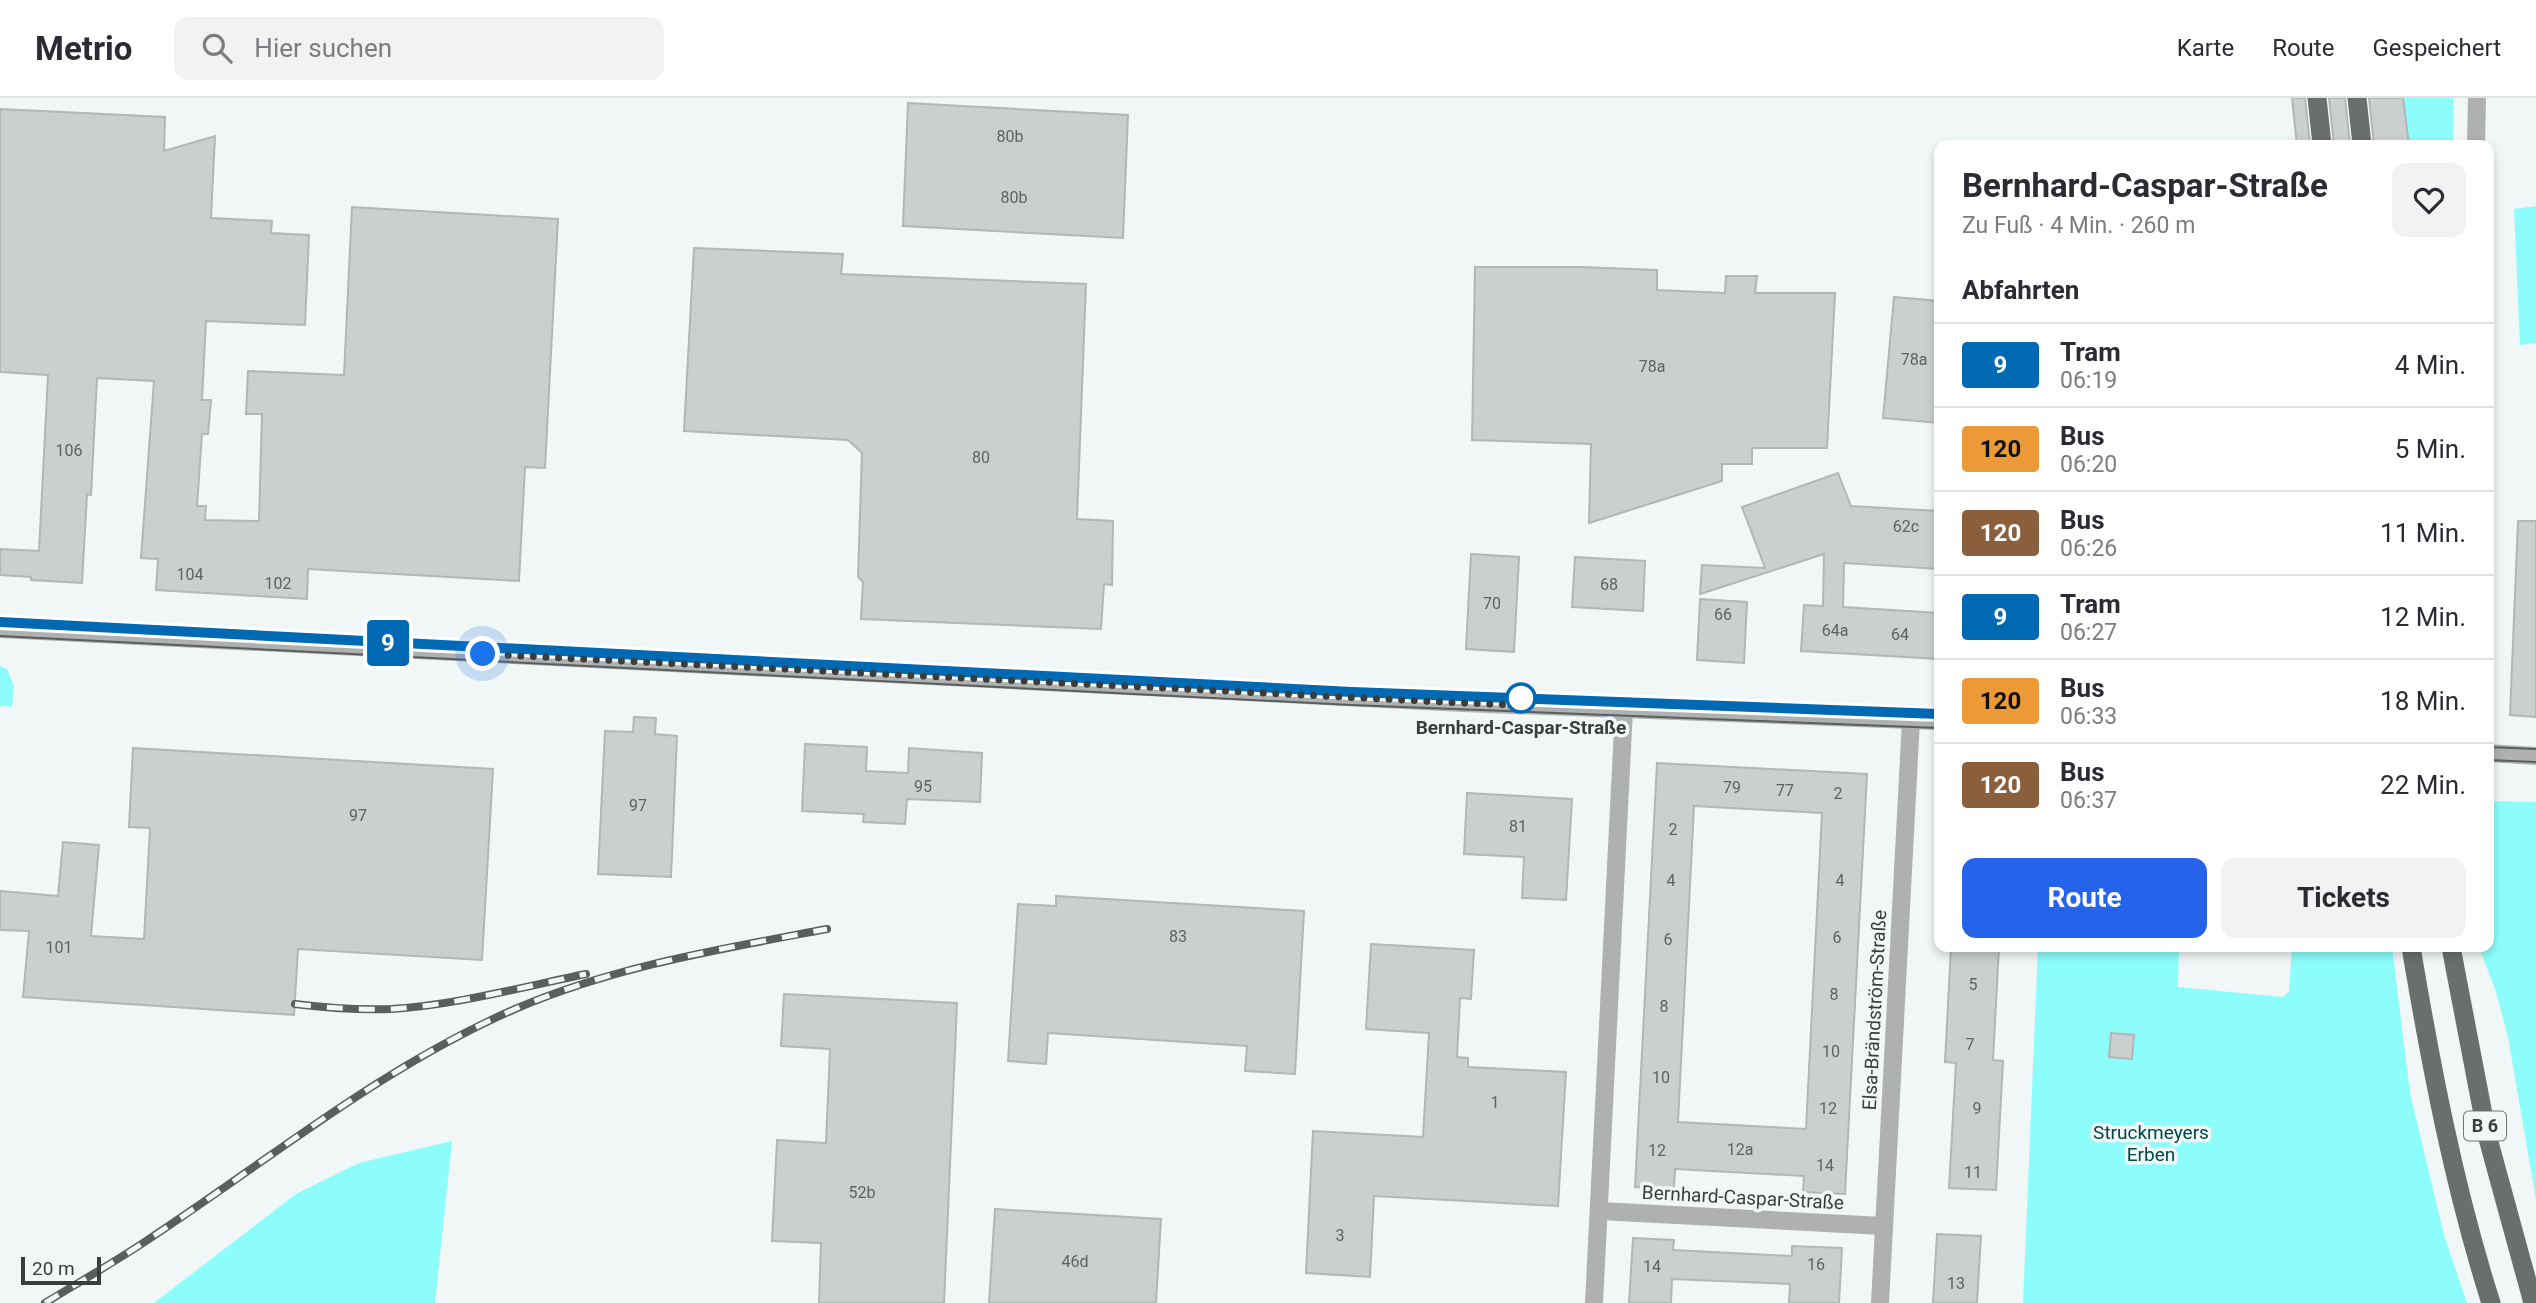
<!DOCTYPE html>
<html lang="de">
<meta charset="utf-8">
<style>
:root{--surface:#fff;--page:#f2f2f3;--text:#2b2b33;--muted:#7c7c81;--line:#e1e1e2;--accent:#2563eb}
body{margin:0;font-family:Roboto,sans-serif;background:var(--page);color:var(--text);height:100vh;display:flex;flex-direction:column;font-size:26px;white-space:nowrap}
*{box-sizing:border-box;margin:0}
p{font-size:23px;color:var(--muted)}
.icon{flex:none;width:38px;height:38px;fill:none;stroke:currentColor;stroke-width:2;stroke-linecap:round;stroke-linejoin:round}
.map{position:relative;flex:1;overflow:hidden}
.drawer{position:absolute;left:1934px;top:42px;width:560px;height:812px;display:flex;flex-direction:column;background:var(--surface);border-radius:14px;box-shadow:0 4px 10px #0003}
.drawer>*{flex:none}
.badge{padding:0 14px;border-radius:5px;font-size:24px;line-height:46px}
.scale{position:absolute;left:21px;bottom:18px;width:80px;box-sizing:border-box;padding-left:7px;border:4px solid #3b3d3d;border-top:0;font-size:19px;line-height:24px;white-space:nowrap;color:#3b3d3d;-webkit-text-stroke:5px #f1f6f6;paint-order:stroke}
.you{position:absolute;width:35px;height:35px;margin:-18px;border:5px solid #fff;border-radius:50%;background:#1a73e8;box-shadow:0 0 0 10px #1a73e833}
.map>.badge{position:absolute;translate:-50% -50%;box-shadow:0 0 0 4px #fff}
h2{padding:0 28px;font-size:26px;line-height:63px}
.round{display:grid;place-items:center;flex:none;width:74px;height:74px;border-radius:14px;background:var(--page)}
.summary{display:flex;align-items:center;justify-content:space-between;height:119px;padding:0 28px}
h1{font-size:33px;font-weight:700;line-height:52px}
.cta{display:flex;gap:14px;margin-top:auto;padding:14px 28px}
.cta a{flex:1;height:80px;border-radius:14px;background:var(--accent);color:#fff;font-size:28px;font-weight:700;line-height:80px;text-align:center}
.cta a+a{background:var(--page);color:var(--text)}
ul{padding:0;list-style:none}
li{display:flex;align-items:center;gap:21px;height:84px;padding:0 28px;border-top:2px solid var(--line)}
li div{flex:1}
li b{display:block;font-size:26px}
li em{font-style:normal}
li .badge{min-width:77px;font-weight:700;text-align:center}
header{display:flex;align-items:center;gap:42px;box-sizing:border-box;height:98px;padding:0 35px;background:var(--surface);border-bottom:2px solid var(--line)}
header strong{font-size:33px}
nav{display:flex;gap:38px;margin-inline-start:auto;font-size:24px}
.search{width:490px;height:63px;background:var(--page);display:flex;align-items:center;gap:18px;box-sizing:border-box;padding:0 24px;border-radius:14px;color:var(--muted);font-size:26px}
.map>svg:first-child{display:block}
.green{fill:#8dfdfb}
.building{fill:#cbcfcf;stroke:#b2b6b6;stroke-width:2;fill-rule:evenodd}
.lines{fill:none;stroke-linecap:round;stroke-linejoin:round}
.minor{stroke:#afb1b1;stroke-width:18}
.tertiary{stroke:#afb1b1;stroke-width:18}
.trunk{stroke:#6a6e6e;stroke-width:19}
.tram{stroke:#5b5e5e;stroke-width:2}
.rail-casing{stroke:#5b5e5e;stroke-width:8}
.rail{stroke:#f1f6f6;stroke-width:5;stroke-dasharray:16;stroke-linecap:butt}
.line-casing{stroke:#fff;stroke-width:16}
.line{stroke:#0069b4;stroke-width:10}
.walk{stroke:#3b3d3d;stroke-width:7;stroke-dasharray:0 12.6}
.stop-dot{fill:#fff;stroke:#0069b4;stroke-width:3.5}
.labels{text-anchor:middle;stroke-width:7;stroke-linejoin:round;paint-order:stroke}
.number-label{font-size:16px;fill:#5f6262}
.shield{fill:#f1f6f6;stroke:#727474;stroke-width:2}
.shield-label{font-size:18px;font-weight:bold;fill:#3b3d3d}
.stop-label{font-size:19px;font-weight:bold;fill:#3b3d3d;stroke:#f1f6f6}
.street-label{font-size:19px;fill:#3b3d3d;stroke:#f1f6f6}
.park-label{font-size:19px;fill:#014848;stroke:#f1f6f6}
</style>
<header>
<strong>Metrio</strong>
<div class="search"><svg class="icon" aria-label="search" viewBox="0 0 24 24"><circle cx="10" cy="10" r="6"/><path d="M15 15l6 6"/></svg>Hier suchen</div>
<nav><a>Karte</a><a>Route</a><a>Gespeichert</a></nav>
</header>
<div class="map">
<svg width="2536" height="1205" viewBox="0 0 2536 1205">
<rect width="100%" height="100%" fill="#f1f6f6"/>
<!-- green -->
<g class="green">
<path d="M2397,0h56v47h-51z"/>
<path d="M2536,108v137l-16,2 -6,-136z"/>
<path d="M0,568l7,3 7,17 -2,21 -12,-1z"/>
<path d="M2489,703l47,1v398l-28,-163 -12,-45 -17,-45h9z"/>
<path d="M2038,849h141l-1,40 104,10 7,-5 3,-45h100l18,146 34,142 23,68h-444z"/>
<path d="M452,1043l-17,162h-281l142,-109 63,-31z"/>
</g>
<!-- building -->
<g class="building">
<path d="M2292,0h13l5,47h-13z"/>
<path d="M2329,0h16l5,47h-16z"/>
<path d="M2369,0h34l6,47h-35z"/>
<path d="M908,5l220,12 -5,123 -220,-12z"/>
<path d="M0,11l165,8 -1,34 51,-15 -4,82 61,3 -1,12 38,2 -4,90 -99,-4 -4,79h9l-3,34h-6l-5,72h9l-1,14 54,1 3,-107h-16l2,-43 96,4 8,-168 206,12 -13,249 -20,-1 -6,114 -211,-12 -1,30 -151,-9 2,-31 -17,-1 13,-177 -57,-3 -6,117 -4,-1 -5,89 -51,-3v-3l-31,-2v-26l39,2 9,-176 -48,-3z"/>
<path d="M694,150l149,6 -2,20 245,10 -9,235 36,2 -1,64 -8,-1 -3,45 -240,-10 2,-37 -5,-5 4,-124 -14,-13 -164,-9z"/>
<path d="M1475,169h104l78,3v20l68,3 1,-17h31l-2,17h80l-8,155h-75v16h-30v17l-133,42 2,-79 -119,-4z"/>
<path d="M1894,199l45,4v122l-56,-5z"/>
<path d="M1838,375l13,33 88,5v58l-95,-6 -1,44 96,6v46l-138,-8 3,-46 19,1 1,-52 -124,40 2,-29 63,3 -23,-61z"/>
<path d="M2518,423h18v196l-26,-2z"/>
<path d="M1471,456l48,3 -5,95 -48,-3z"/>
<path d="M1575,459l70,4 -2,50 -71,-4z"/>
<path d="M1700,501l47,3 -3,61 -47,-3z"/>
<path d="M634,619l22,1 -1,16 22,2 -6,141 -73,-3 7,-143 28,1z"/>
<path d="M805,646l62,3 -1,24 42,2 1,-25 73,5 -2,49 -73,-3 -2,25 -42,-2 1,-8 -62,-3z"/>
<path d="M133,650l360,21 -11,191 -184,-11 -4,66 -271,-18 6,-66 -29,-1v-39l58,5 5,-54 36,3 -8,91 53,3 6,-111 -21,-1z"/>
<path d="M1657,665l210,11 -22,420 -42,-2 1,-16 -129,-7 -1,20 -39,-2zM1694,708l128,7 -16,316 -128,-7z"/>
<path d="M1467,695l105,6 -6,101 -44,-2 2,-41 -60,-3z"/>
<path d="M1056,798l248,15 -9,163 -50,-3 2,-25 -199,-13 -2,31 -38,-3 10,-157 38,2z"/>
<path d="M1371,846l103,6 -3,49 -11,-1 -3,59 11,1v9l98,5 -8,134 -184,-10 -4,81 -64,-4 7,-142 110,6 6,-104 -63,-4z"/>
<path d="M1951,849h48l-6,113 10,1 -7,129 -47,-2 7,-125 -11,-1z"/>
<path d="M784,896l173,9 -13,300h-125l2,-60 -49,-2 5,-101 49,3 4,-94 -49,-3z"/>
<path d="M2111,935l23,2 -2,24 -23,-2z"/>
<path d="M995,1111l166,10 -5,84h-167z"/>
<path d="M1937,1136l44,2 -4,67h-44z"/>
<path d="M1633,1140l41,2 -1,10 119,6v-10l50,2 -3,55h-50l1,-19 -118,-5 -1,24h-42z"/>
</g>
<g class="lines">
<!-- minor -->
<g class="minor">
<path d="M2476,47l1,-47"/>
<path d="M1600,1113l283,15"/>
<path d="M1594,1205l30,-594"/>
<path d="M1880,1205l31,-583"/>
</g>
<!-- tertiary -->
<g class="tertiary">
<path d="M0,531l1463,74 476,18"/>
<path d="M2488,655l48,3"/>
</g>
<!-- trunk -->
<g class="trunk">
<path d="M2317,0l5,47"/>
<path d="M2357,0l5,47"/>
<path d="M2411,849c20,119 43,240 80,356"/>
<path d="M2451,849l36,188 46,168"/>
</g>
<!-- tram -->
<g class="tram">
<path d="M0,524l1352,70 587,22"/>
<path d="M0,538l1351,69 588,23"/>
<path d="M2488,649l48,2"/>
<path d="M2488,662l48,2"/>
</g>
<defs>
<g id="rail">
<path d="M295,906c32,4 64,6 96,5 65,-4 131,-22 195,-35"/>
<path d="M45,1205c34,-21 70,-41 104,-64 120,-79 233,-172 366,-230 100,-43 206,-60 312,-80"/>
</g>
</defs>
<!-- rail casing -->
<use href="#rail" class="rail-casing"/>
<!-- rail -->
<use href="#rail" class="rail"/>
</g>
<g class="lines">
<defs>
<path id="line" d="M0,524l1352,70 587,22"/>
</defs>
<!-- line casing -->
<use href="#line" class="line-casing"/>
<!-- line -->
<use href="#line" class="line"/>
<!-- walk -->
<path class="walk" d="M483,556l980,49 57,2 1,-7"/>
</g>
<!-- markers -->
<circle class="stop-dot" cx="1521" cy="600" r="14"/>
<g class="labels">
<!-- number labels -->
<g class="number-label">
<text x="1010" y="44">80b</text>
<text x="1014" y="105">80b</text>
<text x="1914" y="267">78a</text>
<text x="1652" y="274">78a</text>
<text x="69" y="358">106</text>
<text x="981" y="365">80</text>
<text x="1906" y="434">62c</text>
<text x="190" y="482">104</text>
<text x="278" y="491">102</text>
<text x="1609" y="492">68</text>
<text x="1492" y="511">70</text>
<text x="1723" y="522">66</text>
<text x="1835" y="538">64a</text>
<text x="1900" y="542">64</text>
<text x="923" y="694">95</text>
<text x="1732" y="695">79</text>
<text x="1785" y="698">77</text>
<text x="1838" y="701">2</text>
<text x="638" y="713">97</text>
<text x="358" y="723">97</text>
<text x="1518" y="734">81</text>
<text x="1673" y="737">2</text>
<text x="1671" y="788">4</text>
<text x="1840" y="788">4</text>
<text x="1178" y="844">83</text>
<text x="1837" y="845">6</text>
<text x="1668" y="847">6</text>
<text x="59" y="855">101</text>
<text x="1973" y="892">5</text>
<text x="1834" y="902">8</text>
<text x="1664" y="914">8</text>
<text x="1970" y="952">7</text>
<text x="1831" y="959">10</text>
<text x="1661" y="985">10</text>
<text x="1495" y="1010">1</text>
<text x="1828" y="1016">12</text>
<text x="1977" y="1016">9</text>
<text x="1740" y="1057">12a</text>
<text x="1657" y="1058">12</text>
<text x="1825" y="1073">14</text>
<text x="1973" y="1080">11</text>
<text x="862" y="1100">52b</text>
<text x="1340" y="1143">3</text>
<text x="1075" y="1169">46d</text>
<text x="1816" y="1172">16</text>
<text x="1652" y="1174">14</text>
<text x="1956" y="1191">13</text>
</g>
<!-- shield labels -->
<rect class="shield" x="2464" y="1013.5" width="42" height="29" rx="5"/>
<g class="shield-label">
<text x="2485" y="1034">B 6</text>
</g>
<!-- stop labels -->
<g class="stop-label">
<text x="1521" y="636">Bernhard-Caspar-Straße</text>
</g>
<!-- street labels -->
<g class="street-label">
<text transform="translate(1874 912) rotate(-87)" y="7">Elsa-Brändström-Straße</text>
<text transform="translate(1743 1099) rotate(3)" y="7">Bernhard-Caspar-Straße</text>
</g>
<!-- park labels -->
<g class="park-label">
<text x="2151" y="1041">Struckmeyers<tspan x="2151" dy="22">Erben</tspan></text>
</g>
</g>
</svg>
<div class="scale">20 m</div>
<div class="you" style="left:483px;top:556px"></div>
<b class="badge" style="left:388px;top:545px;background:#0069b4;color:#fff">9</b>
<section class="drawer">
<div class="summary"><div><h1>Bernhard-Caspar-Straße</h1><p>Zu Fuß · 4 Min. · 260 m</p></div><a class="round"><svg class="icon" aria-label="heart" viewBox="0 0 24 24"><path d="M12 20l-8-8c-3-5 5-10 8-4 3-6 11-1 8 4z"/></svg></a></div>
<h2>Abfahrten</h2>
<ul>
<li><span class="badge" style="background:#0069b4;color:#fff">9</span><div><b>Tram</b><p>06:19</p></div><em>4 Min.</em></li>
<li><span class="badge" style="background:#ec9938;color:#111">120</span><div><b>Bus</b><p>06:20</p></div><em>5 Min.</em></li>
<li><span class="badge" style="background:#8b5e3c;color:#fff">120</span><div><b>Bus</b><p>06:26</p></div><em>11 Min.</em></li>
<li><span class="badge" style="background:#0069b4;color:#fff">9</span><div><b>Tram</b><p>06:27</p></div><em>12 Min.</em></li>
<li><span class="badge" style="background:#ec9938;color:#111">120</span><div><b>Bus</b><p>06:33</p></div><em>18 Min.</em></li>
<li><span class="badge" style="background:#8b5e3c;color:#fff">120</span><div><b>Bus</b><p>06:37</p></div><em>22 Min.</em></li>
</ul>
<div class="cta"><a>Route</a><a>Tickets</a></div>
</section>
</div>
